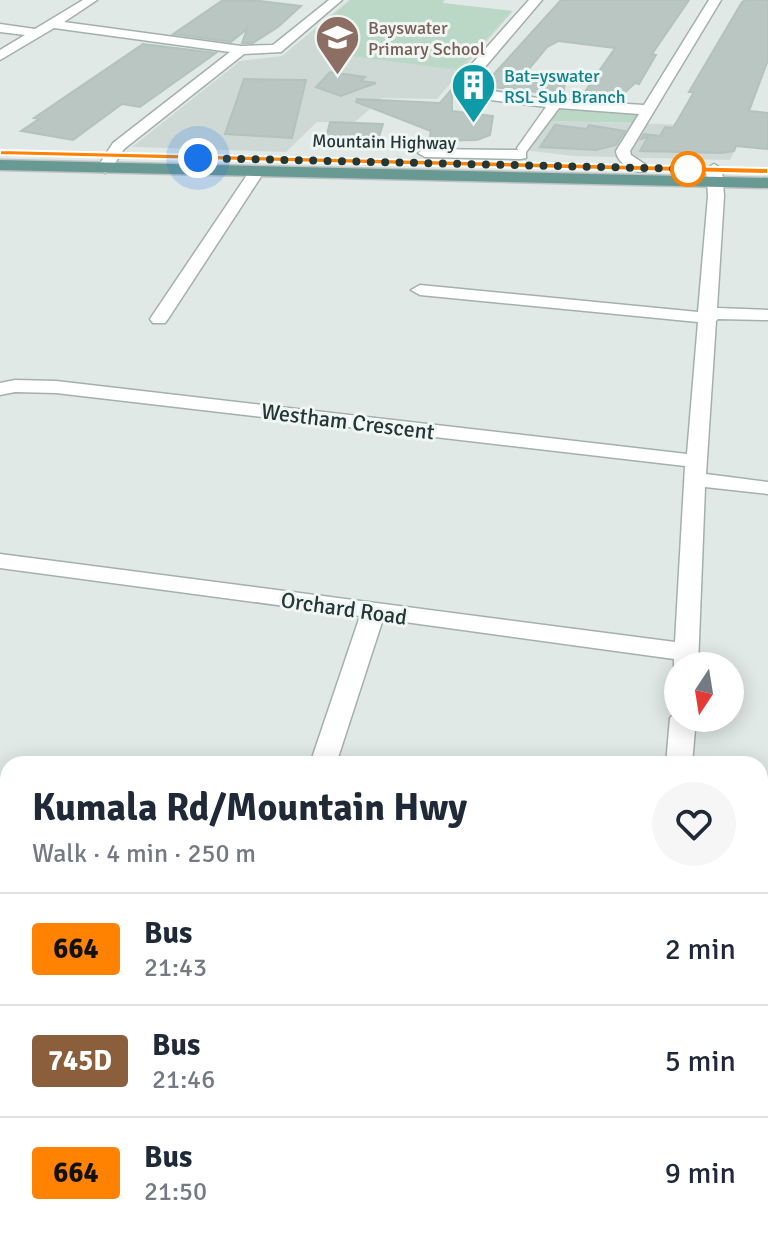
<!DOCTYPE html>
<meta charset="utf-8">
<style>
:root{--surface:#fff;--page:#f6f6f7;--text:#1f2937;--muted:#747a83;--line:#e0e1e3}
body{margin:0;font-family:Signika,sans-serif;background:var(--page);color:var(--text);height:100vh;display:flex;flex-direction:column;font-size:30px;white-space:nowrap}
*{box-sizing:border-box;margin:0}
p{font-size:26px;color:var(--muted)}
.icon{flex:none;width:44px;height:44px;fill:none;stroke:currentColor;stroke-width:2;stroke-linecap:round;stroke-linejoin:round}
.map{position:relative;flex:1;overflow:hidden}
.sheet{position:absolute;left:0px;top:756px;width:768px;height:490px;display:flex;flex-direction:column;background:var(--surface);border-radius:24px 24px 0 0;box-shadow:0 4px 20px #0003}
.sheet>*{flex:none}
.badge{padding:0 16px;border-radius:6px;font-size:28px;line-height:52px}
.needle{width:52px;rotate:192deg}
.controls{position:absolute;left:664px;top:652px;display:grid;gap:16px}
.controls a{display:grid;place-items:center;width:80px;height:80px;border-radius:50%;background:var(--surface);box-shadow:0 4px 20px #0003;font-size:40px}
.you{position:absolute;width:40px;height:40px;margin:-20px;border:6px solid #fff;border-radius:50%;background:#1a73e8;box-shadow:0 0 0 12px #1a73e833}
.map>.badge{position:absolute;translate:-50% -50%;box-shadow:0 0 0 4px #fff}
.round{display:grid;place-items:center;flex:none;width:84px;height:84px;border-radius:42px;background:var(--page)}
.headline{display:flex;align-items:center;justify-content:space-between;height:136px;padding:0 32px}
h1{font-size:38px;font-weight:800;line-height:60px}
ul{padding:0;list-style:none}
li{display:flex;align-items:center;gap:24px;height:112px;padding:0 32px;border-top:2px solid var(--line)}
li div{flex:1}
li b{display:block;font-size:30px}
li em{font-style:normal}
li .badge{min-width:88px;font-weight:700;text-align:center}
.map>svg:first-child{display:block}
.built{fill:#ced9d5}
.green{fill:#bbd8c6}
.building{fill:#b9c6c2;stroke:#b3c2bd;stroke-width:2}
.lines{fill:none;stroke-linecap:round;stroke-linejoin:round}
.minor-casing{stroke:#a4b0ad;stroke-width:3}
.major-casing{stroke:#bdc3c2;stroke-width:3}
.minor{fill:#fff;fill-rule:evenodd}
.major{fill:#699993;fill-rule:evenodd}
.line{fill:#ff8200;stroke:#fff;stroke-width:2}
.walk{stroke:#233734;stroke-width:8;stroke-dasharray:0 14.4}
.stop-dot{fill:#fff;stroke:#ff8200;stroke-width:4}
.labels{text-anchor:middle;stroke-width:6;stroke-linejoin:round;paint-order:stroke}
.far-education-label{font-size:18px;fill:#785e54;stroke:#f0f6f4;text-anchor:start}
.far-culture-label{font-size:18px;fill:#0d838f;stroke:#f0f6f4;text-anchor:start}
.far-street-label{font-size:18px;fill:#233734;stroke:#f0f6f4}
.street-label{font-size:22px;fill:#233734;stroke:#f0f6f4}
</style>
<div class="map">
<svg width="768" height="1245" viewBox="0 0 768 1245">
<rect width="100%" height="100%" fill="#e0e9e6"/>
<!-- built -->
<g class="built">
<path d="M349,0h96l-2,3 70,8 -76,88 -55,-1 -27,24h-38l-31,30 -154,-5 108,-86 42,-5z"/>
<path d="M543,121l203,5 -16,34 -157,-4 -50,-6z"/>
</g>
<!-- green -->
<g class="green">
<path d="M351,0h93l-2,3 70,8 -54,59 -123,-16 13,-14 -10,-5 -25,-3z"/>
<path d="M555,104l93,6 -8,13 -97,-2z"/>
</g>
<!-- building -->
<g class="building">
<path d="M223,0l37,1 41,5 -23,21 -25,16h-11l5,-14 -16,13 -58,-8z"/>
<path d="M561,0h128l-37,54 4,1 -17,29 -4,-1 -13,12 -40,1 33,-48 -57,-7 -11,6 -24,29 42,7 -2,12 -80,-9z"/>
<path d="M746,0h22v60l-19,51 19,2v36l-32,-3 -2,5 -12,2 -82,-2 8,-14 -7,2 3,-5 16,2 5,-9 8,1 21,-36h-5l53,-90z"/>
<path d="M143,44l73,9 -72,51 -4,3 -18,-3 -49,36 -52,-9 18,-12 -5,-1z"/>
<path d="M330,72l35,5 -4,4 15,2 -35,13 -25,-9z"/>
<path d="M244,79l62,1 -14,58 -67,-4z"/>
<path d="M452,89v22l41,5 -3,19 -13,5 -48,1 2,-10 -75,-29 1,-3 83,4z"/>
<path d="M330,122l53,2 -8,25 -23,-1 1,-5 -28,-1z"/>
<path d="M555,125l32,4 2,-4 36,6 -9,14 -20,5 -56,-3z"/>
</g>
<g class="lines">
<defs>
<g id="minor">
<path d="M83,0h14l-33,22 177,24 32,-1 56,-45h13l-61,52 -37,2 -120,95 -14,22 -5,2 -8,-5 16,-25 117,-91 -176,-24 -54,32v-10l25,-15 -25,-3v-8l35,5z"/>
<path d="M529,0h13l-74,87 76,12 100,6 65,-105h12l-91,151 1,4 15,10v6c-12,3 -29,-8 -30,-20l23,-37 -80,-6 -33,44v6l-5,1 -96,-2 -7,-4 7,-4 93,1 -1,-2 29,-41 -71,-9 -19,-6 -2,-8z"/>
<path d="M714,164l8,5 2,27 -7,112 51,2v10l-50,-1 -2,2 -10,153 62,8v12l-63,-7 -7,179h-20v6l-4,-6v-7l-291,-40 -47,145h-26l50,-148 -360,-48v-14l675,88 10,-176 -629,-73 -41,-1 -15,3v-12l15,-3 41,1 631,73 11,-132 -278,-27 -9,-5 9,-5 278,27 10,-116 -2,-27z"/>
<path d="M256,167l8,5 -96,147 -3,4h-12l-3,-4 101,-150z"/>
<path d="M678,710v8h18l-4,46h-26l4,-46z"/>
<path d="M0,1156l8,1v32l-8,-1z"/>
<path d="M160,1238h36l3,7h-36z"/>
<rect x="628" y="1238" width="36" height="7"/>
</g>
<path id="major" d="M0,160l768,18v10l-768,-18z"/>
</defs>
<!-- minor casing -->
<use href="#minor" class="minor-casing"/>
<!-- major casing -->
<use href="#major" class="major-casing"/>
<!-- minor -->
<use href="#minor" class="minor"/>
<!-- major -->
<use href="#major" class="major"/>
</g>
<!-- line -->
<path class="line" d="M0,150l768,18v6l-768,-19z"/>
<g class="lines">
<!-- walk -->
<path class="walk" d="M198,158l490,11"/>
</g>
<!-- icons -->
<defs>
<symbol id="school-pin" viewBox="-11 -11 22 30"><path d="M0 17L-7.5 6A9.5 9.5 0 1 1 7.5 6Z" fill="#8d6e63" stroke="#f0f6f4"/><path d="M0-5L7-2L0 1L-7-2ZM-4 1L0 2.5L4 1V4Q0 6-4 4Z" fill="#fff"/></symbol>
<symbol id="building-pin" viewBox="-11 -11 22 30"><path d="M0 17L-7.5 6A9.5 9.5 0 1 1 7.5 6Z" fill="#0f9aa8" stroke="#f0f6f4"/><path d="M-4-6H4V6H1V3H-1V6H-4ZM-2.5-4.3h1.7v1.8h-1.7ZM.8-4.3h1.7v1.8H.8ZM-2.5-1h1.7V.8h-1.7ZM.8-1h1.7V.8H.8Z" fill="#fff"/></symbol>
</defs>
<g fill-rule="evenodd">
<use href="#school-pin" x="312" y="12" width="51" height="69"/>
<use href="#building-pin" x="448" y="60" width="51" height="69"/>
</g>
<!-- markers -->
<circle class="stop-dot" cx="688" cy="169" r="16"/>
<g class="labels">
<!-- far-education labels -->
<g class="far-education-label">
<text x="368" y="34">Bayswater<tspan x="368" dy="21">Primary School</tspan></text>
</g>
<!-- far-culture labels -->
<g class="far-culture-label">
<text x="504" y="82">Bat=yswater<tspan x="504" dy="21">RSL Sub Branch</tspan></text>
</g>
<!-- far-street labels -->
<g class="far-street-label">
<text transform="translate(384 142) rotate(1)" y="6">Mountain Highway</text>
</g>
<!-- street labels -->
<g class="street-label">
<text transform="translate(348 421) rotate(7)" y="8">Westham Crescent</text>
<text transform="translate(344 608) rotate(8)" y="8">Orchard Road</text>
</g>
</g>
</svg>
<div class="controls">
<a><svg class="needle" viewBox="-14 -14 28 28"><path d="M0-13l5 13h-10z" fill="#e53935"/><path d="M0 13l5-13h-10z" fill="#747a83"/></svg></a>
</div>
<div class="you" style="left:198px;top:158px"></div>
<section class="sheet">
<div class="headline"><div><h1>Kumala Rd/Mountain Hwy</h1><p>Walk · 4 min · 250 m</p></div><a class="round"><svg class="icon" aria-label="heart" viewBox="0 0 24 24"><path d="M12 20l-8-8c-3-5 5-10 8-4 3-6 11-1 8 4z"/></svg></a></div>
<ul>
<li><span class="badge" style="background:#ff8200;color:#111">664</span><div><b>Bus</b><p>21:43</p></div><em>2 min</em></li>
<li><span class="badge" style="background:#8b5e3c;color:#fff">745D</span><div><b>Bus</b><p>21:46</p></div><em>5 min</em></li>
<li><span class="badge" style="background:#ff8200;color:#111">664</span><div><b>Bus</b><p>21:50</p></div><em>9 min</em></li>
</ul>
</section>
</div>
